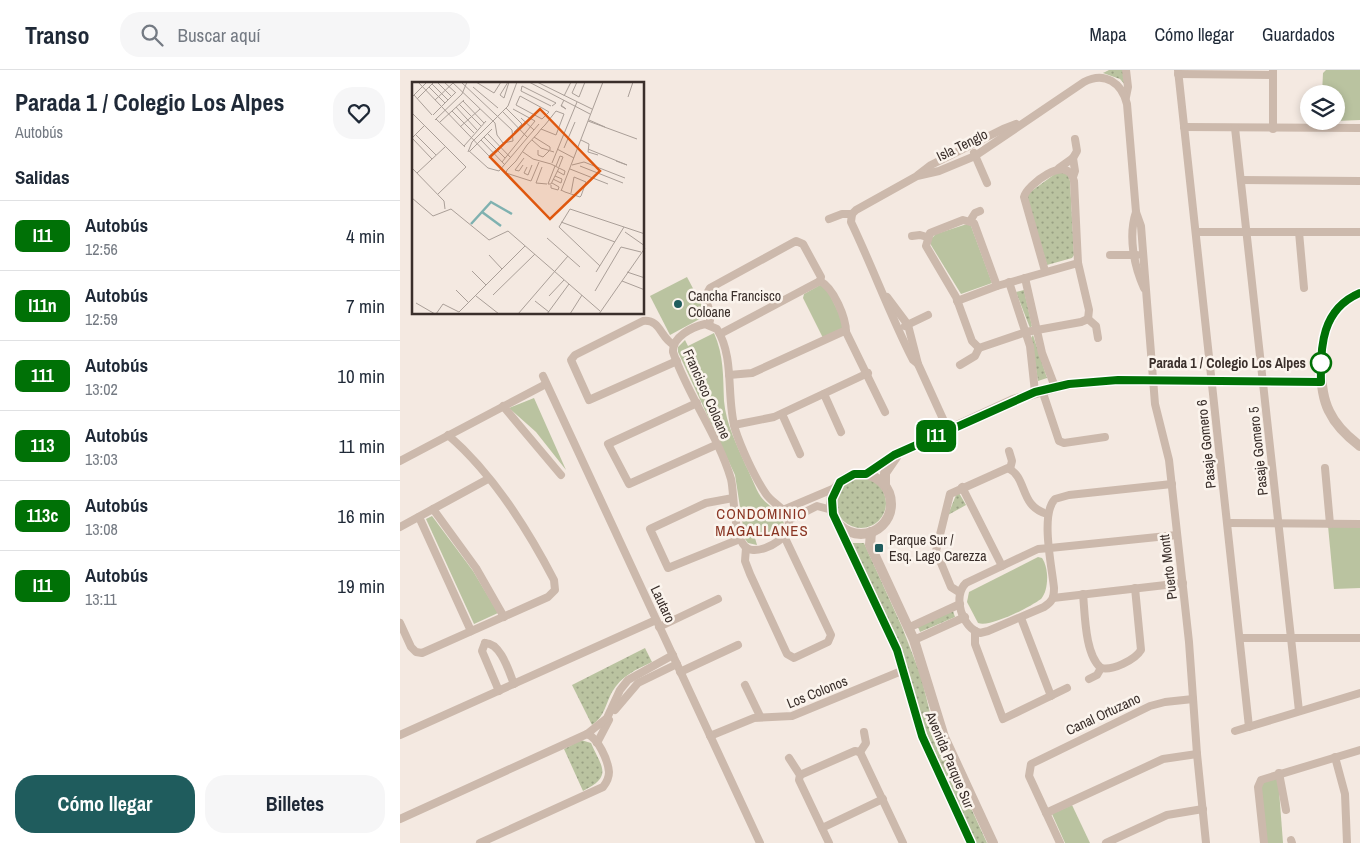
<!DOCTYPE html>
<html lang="es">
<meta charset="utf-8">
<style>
:root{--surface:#fff;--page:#f6f6f7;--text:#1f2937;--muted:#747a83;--line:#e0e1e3;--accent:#1f5c5d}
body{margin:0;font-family:"Archivo Narrow",sans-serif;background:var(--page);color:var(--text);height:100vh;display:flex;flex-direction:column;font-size:19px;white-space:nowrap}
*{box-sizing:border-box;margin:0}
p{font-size:16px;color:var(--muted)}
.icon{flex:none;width:28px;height:28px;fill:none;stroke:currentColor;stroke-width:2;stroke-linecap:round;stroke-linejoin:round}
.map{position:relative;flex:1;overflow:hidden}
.details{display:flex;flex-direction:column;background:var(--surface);width:400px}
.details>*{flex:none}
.badge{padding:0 10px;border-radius:8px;font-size:18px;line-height:32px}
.controls{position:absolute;left:900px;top:15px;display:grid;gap:10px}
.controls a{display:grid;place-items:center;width:45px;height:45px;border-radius:50%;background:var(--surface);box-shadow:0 2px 8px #0003;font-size:25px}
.map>.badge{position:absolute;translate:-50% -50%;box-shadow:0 0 0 2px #fff}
h2{padding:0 15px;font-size:19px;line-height:45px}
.round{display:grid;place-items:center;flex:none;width:52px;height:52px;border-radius:20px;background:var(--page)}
.overview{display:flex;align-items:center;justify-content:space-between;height:85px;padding:0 15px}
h1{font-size:24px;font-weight:700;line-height:38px}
.action{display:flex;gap:10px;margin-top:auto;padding:10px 15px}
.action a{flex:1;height:58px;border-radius:20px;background:var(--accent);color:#fff;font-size:20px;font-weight:700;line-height:58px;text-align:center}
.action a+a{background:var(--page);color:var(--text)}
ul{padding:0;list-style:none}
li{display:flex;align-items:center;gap:15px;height:70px;padding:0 15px;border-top:1px solid var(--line)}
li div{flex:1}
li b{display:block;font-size:19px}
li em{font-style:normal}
li .badge{min-width:55px;font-weight:700;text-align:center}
header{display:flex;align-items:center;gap:30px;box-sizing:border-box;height:70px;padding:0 25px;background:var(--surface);border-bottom:1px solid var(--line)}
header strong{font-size:24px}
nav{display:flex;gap:28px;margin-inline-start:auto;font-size:18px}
.search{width:350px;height:45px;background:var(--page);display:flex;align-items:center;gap:12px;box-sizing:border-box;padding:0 18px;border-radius:20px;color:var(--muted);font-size:19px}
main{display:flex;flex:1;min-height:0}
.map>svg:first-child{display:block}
.grass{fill:url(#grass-dots)}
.park{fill:#bac3a0}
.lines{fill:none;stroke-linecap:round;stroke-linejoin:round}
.minor{stroke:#ccb9ac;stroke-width:8}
.tertiary{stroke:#ccb9ac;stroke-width:10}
.line-casing{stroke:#fff;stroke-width:11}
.line{stroke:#007106;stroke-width:8}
.poi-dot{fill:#1f5c5d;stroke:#fbf4ed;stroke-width:2}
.stop-dot{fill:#fff;stroke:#007106;stroke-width:2.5}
.labels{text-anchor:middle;stroke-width:5;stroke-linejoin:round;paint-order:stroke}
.street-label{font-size:14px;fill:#3a2f2b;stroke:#fbf4ed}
.poi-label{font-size:14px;fill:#3a2f2b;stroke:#fbf4ed;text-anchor:start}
.stop-label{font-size:14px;font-weight:bold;fill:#3a2f2b;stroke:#fbf4ed;text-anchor:end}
.neighbourhood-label{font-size:15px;letter-spacing:1px;fill:#8a3523;stroke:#fbf4ed}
.inset-river{fill:none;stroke:#7fb1b0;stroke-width:2.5}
.inset-road{fill:none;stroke:#aa9f98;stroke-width:1}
.view{fill:#df570e;fill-opacity:0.15;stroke:#df570e;stroke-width:2.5}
.inset-edge{fill:none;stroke:#3a2f2b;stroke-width:2.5}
</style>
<header>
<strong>Transo</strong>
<div class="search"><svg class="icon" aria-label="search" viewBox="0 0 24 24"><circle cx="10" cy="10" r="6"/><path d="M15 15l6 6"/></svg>Buscar aquí</div>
<nav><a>Mapa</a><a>Cómo llegar</a><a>Guardados</a></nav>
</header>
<main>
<section class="details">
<div class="overview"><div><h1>Parada 1 / Colegio Los Alpes</h1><p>Autobús</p></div><a class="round"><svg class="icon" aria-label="heart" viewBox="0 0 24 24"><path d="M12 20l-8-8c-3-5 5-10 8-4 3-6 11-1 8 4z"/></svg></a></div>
<h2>Salidas</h2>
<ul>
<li><span class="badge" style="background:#007106;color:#fff">I11</span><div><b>Autobús</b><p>12:56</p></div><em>4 min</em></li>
<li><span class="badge" style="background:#007106;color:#fff">I11n</span><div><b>Autobús</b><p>12:59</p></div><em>7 min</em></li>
<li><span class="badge" style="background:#007106;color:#fff">111</span><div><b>Autobús</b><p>13:02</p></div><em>10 min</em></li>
<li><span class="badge" style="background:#007106;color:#fff">113</span><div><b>Autobús</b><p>13:03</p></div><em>11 min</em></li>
<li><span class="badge" style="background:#007106;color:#fff">113c</span><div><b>Autobús</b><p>13:08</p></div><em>16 min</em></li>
<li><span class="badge" style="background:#007106;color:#fff">I11</span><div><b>Autobús</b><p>13:11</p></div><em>19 min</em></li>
</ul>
<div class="action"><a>Cómo llegar</a><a>Billetes</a></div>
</section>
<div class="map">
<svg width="960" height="773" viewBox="0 0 960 773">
<defs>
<pattern id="grass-dots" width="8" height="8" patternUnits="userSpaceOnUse" patternTransform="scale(1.25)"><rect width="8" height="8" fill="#bac3a0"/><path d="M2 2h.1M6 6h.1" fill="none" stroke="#989f83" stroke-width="1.8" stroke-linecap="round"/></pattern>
</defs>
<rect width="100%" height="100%" fill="#f4e9e1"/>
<!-- grass -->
<g class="grass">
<path d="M709,0h15l2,16 -6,-7 -17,-6z"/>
<path d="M659,101l9,4 2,6 4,74 -2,3 -25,7 -21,-70z"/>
<path d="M624,220l8,36 -2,2 -14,-36z"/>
<path d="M633,265l14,43 -9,3 -7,-43z"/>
<circle cx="461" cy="433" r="25"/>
<path d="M559,423l7,12 -18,10 8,-20z"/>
<path d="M452,473h12l38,84 19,49 12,49 54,118h-11l-54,-120 -21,-77z"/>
<path d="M553,541l2,6 -35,15 -2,-5z"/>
<path d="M245,578l7,14c-15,7 -31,14 -40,30 -7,13 -7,24 -20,33l-20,-40z"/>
<path d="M181,670l10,3c11,25 22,33 -8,48l-19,-42z"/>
</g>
<!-- park -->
<g class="park">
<path d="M926,0h34v50l-24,1v-27h-14l1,-21z"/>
<path d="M567,154l4,2 21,57 -31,11 -30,-49v-6l5,-5z"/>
<path d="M287,207l20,38 -37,20 -20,-39z"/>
<path d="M422,214l4,3 18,37 -2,5 -19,9 -20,-40 1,-4z"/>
<path d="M314,263c10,23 9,43 10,68 2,23 13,44 22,65 5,9 9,22 15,31 11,14 36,22 14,40l-4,-6 -16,7 2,7 -9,-2 -3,-4 -10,-64 -57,-123v-5l7,-7 3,6z"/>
<path d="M134,328l32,72 -30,-38 -27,-24z"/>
<path d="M32,446l41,55 25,42 -24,11 -48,-105z"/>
<path d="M928,456h32v62l-26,1z"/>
<path d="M638,487l4,1c7,10 7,32 -1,41 -11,8 -51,29 -63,24l-11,-21 2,-10z"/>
<path d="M878,707l5,66h-18l-5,-55 2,-5z"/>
<path d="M672,735l18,38h-25l-13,-29z"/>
</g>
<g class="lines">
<!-- minor -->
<g class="minor">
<path d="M778,0l71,657"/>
<path d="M778,4l95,1"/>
<path d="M726,27l2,-10 -2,-17"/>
<path d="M784,57l176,1"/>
<path d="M835,58l64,583"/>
<path d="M873,59v-58"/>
<path d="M574,83l13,30"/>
<path d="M659,98l14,-10 4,-7 -2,-12"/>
<path d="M518,105l13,-10 72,-36 13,-5"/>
<path d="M673,107l2,-6 -2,-13"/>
<path d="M841,110l119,1"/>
<path d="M736,142c-8,24 -2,54 8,76"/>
<path d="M429,149l13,-5h10"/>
<path d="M570,151l5,-8 5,-2"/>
<path d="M796,162h164"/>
<path d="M899,162l5,56"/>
<path d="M512,166l8,-1 7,2"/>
<path d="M710,185h27"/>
<path d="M645,201l-21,-74c2,-11 44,-45 50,-16l4,82 11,47 -1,9"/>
<path d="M625,208l17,75 13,34"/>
<path d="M420,211c14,7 26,37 26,51"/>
<path d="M609,212l21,64 5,46"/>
<path d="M487,227l21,28 10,39"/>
<path d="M557,231l40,-15 81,-23"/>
<path d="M688,249l8,7 2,12"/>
<path d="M305,254l12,5c18,29 9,68 18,100 6,19 20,49 31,65 6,9 19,14 22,25 6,17 -21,32 -35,31 -21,0 -18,-55 -22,-71 -13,-44 -43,-83 -58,-127 -1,-15 19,-25 32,-28z"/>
<path d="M309,255l2,-10 -6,-18 5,-9 86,-47 7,3 18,33 -1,4"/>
<path d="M505,256l23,-11"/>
<path d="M446,262l39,80"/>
<path d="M320,264l100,-53"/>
<path d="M274,275c-14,-7 -13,-26 -31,-24l-68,34 -4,5 18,40 88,-39"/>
<path d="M579,278l-7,-7 -16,-44 -30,-51 4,-13 33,-13 11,3 23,63"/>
<path d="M579,278l47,-16 55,-10 7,-3"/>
<path d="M560,295l15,-9 4,-8"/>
<path d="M329,305l23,-2 90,-41h4"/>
<path d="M143,306l217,467"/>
<path d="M642,320l17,51 5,2 41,-6"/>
<path d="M424,324l17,38"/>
<path d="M297,333l-89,41 21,40 87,-39"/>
<path d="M103,336l58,69"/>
<path d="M382,344l18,40"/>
<path d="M334,355l40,-8 94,-44"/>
<path d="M548,360l-30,-66 -5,-4c-23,-45 -40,-92 -62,-138l1,-8 4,-4 61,-34 22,-5 36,-15 109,-74c21,-11 38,1 43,22l9,108 5,14 14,178 14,56 20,182 8,112 9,89"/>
<path d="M609,381l3,10 -2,8"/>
<path d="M0,391l146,-77"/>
<path d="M925,398l5,56"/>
<path d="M772,414l-103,11 -14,4c-15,15 -3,68 -1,89 0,10 -2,14 -10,19l-56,24 -8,2c-18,-5 -28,-37 -14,-50l72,-34 12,-1 127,-13"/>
<path d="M562,417l40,79"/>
<path d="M333,428l-27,5 -56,26 18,39 72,-29"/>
<path d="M33,439l43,59 28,49"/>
<path d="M383,440l52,-22"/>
<path d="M19,447l52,114"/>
<path d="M389,450l28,-14 15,4"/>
<path d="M828,453l132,1"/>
<path d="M0,457l88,-48"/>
<path d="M346,478l-1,13 5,13 37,80 7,4 34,-16 3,-7 -47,-99"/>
<path d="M559,522l-8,-5 -15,-36 14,-57 58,-26c20,10 11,38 39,46"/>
<path d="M683,524c2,21 2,61 18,74"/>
<path d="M653,528l130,-15"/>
<path d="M621,548l30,78"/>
<path d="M0,553l11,24 5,5 6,1 126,-56 7,-7 -1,-10c-26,-50 -63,-108 -106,-145"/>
<path d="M259,557l59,-28"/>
<path d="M508,558l52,-24"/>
<path d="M575,561v13l28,75 64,-31"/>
<path d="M840,568h120"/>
<path d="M514,570l51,-23"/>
<path d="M85,573c16,0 24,29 29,41"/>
<path d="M85,573l-3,8 17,40"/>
<path d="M701,598c11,3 34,-8 40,-18l-6,-62"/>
<path d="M280,602l58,-27"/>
<path d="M689,609l8,-4 4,-7"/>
<path d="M345,615l15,31"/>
<path d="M215,640l23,-27 39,-19"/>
<path d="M835,661l125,-38"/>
<path d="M0,665l256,-115"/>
<path d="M310,666l44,-18 38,-2 112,-46"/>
<path d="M197,673l12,-23"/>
<path d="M460,682l43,91"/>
<path d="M460,682l6,-9 -2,-11"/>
<path d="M935,687l10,37 2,49"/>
<path d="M389,688l11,17 -1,5 30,63"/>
<path d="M879,703l7,37"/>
<path d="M400,705l55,-24 5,1"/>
<path d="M646,743l117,-54 34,-5"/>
<path d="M0,749l187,-85 20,-16 13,-28 8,-10 45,-25"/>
<path d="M422,758l61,-29"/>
<path d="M891,770l1,3"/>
<path d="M80,773l123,-56c4,-5 6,-10 6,-15 -1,-12 -11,-34 -22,-38"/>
<path d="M660,773l-31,-67 2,-12 119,-58 15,-4 28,-3"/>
<path d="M706,773l61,-28 36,-6"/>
<path d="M864,773l-6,-56 3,-7 99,-30"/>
</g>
<!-- tertiary -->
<g class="tertiary">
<path d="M960,223c-32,13 -38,42 -39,73 0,16 1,31 8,45 7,15 19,26 31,35"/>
<path d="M466,404l28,-19 119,-55 50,-15 55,-5 203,2"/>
<circle cx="461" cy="434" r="30"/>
<path d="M485,415v-12l11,-16"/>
<path d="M437,451l60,129 25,86 49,107"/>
<path d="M471,462l-1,13 44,95 30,97 49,106"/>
</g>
</g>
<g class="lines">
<defs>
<path id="line" d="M571,773l-49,-107 -25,-86 -64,-136 -1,-15 8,-17 14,-8h12l28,-19 141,-63 34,-8 49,-4 203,2c-1,-36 1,-73 39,-89"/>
</defs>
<!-- line casing -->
<use href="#line" class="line-casing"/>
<!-- line -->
<use href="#line" class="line"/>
</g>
<!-- markers -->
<g class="poi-dot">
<circle cx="278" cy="234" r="5"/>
<rect x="474" y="473" width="10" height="10" rx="2.5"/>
</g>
<circle class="stop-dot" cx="921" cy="293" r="10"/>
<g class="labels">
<!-- street labels -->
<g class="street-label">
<text transform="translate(562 75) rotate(-26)" y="5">Isla Tenglo</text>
<text transform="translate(307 324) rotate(66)" y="5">Francisco Coloane</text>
<text transform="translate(806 374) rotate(-96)" y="5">Pasaje Gomero 6</text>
<text transform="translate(858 381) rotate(-96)" y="5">Pasaje Gomero 5</text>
<text transform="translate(768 497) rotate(-97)" y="5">Puerto Montt</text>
<text transform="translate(263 534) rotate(65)" y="5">Lautaro</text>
<text transform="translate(417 622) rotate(-22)" y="5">Los Colonos</text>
<text transform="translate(703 644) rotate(-25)" y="5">Canal Ortuzano</text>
<text transform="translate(550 690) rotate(67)" y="5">Avenida Parque Sur</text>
</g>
<!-- poi labels -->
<g class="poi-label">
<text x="288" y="231">Cancha Francisco<tspan x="288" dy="16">Coloane</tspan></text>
<text x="489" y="475">Parque Sur /<tspan x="489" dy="16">Esq. Lago Carezza</tspan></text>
</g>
<!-- stop labels -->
<g class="stop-label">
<text x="906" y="298">Parada 1 / Colegio Los Alpes</text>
</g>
<!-- neighbourhood labels -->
<g class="neighbourhood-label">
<text x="362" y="449">CONDOMINIO<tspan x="362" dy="17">MAGALLANES</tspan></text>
</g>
</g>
<!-- overview -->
<g transform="translate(12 12)">
<rect width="232" height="232" fill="#f4e9e1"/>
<path class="inset-river" d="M70,130l19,14M59,142l20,-22 21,12"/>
<path class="inset-road" d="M6,0l71,74 15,-13M25,0l15,15M32,0l12,11M40,0l43,41 2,12 6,8 10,-2M49,0l51,48 1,11M64,0l18,11 7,-11M96,0l-8,13 4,3 5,-16M117,0l61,32M125,0l55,27M165,0l-5,11 7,4 6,-15M20,2l16,16M110,4l34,17 -4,3M110,4l-1,5 30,15M17,5l16,16M61,5l25,21M2,13l18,20M108,14l24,13 5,3 -7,7 -26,-14zM152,14l7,-14M0,15l15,-15M216,15l5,-15M5,17l17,-17M23,18l18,-17M51,19l21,22M47,22l22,22M149,23l5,4 -5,-3 3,-6M44,25l21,23M94,26l16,16 -8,8M101,27l22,12M40,29l22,22M91,30l25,26M0,31l54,54 -28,27M21,33l22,-22M109,36l13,12M24,37l29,28M23,38l27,-26 5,-12M177,38l16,7M176,39l49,18M28,40l24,-22M48,45l20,-18M76,52l23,24M4,53l20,20M72,55l21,21M122,55l16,10v3M0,56l20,21M0,56l12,-12M69,58l24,25M120,58l9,8 13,4M169,58l8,4 -1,8 10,3M52,64l22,-25M152,66l11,-26M145,67l17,9M176,67l39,16 -11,-4M56,68l20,18 11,3 40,-47M126,68v5l5,2 6,-6M58,69l22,-22M56,70l4,-10 36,-36 9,-24M111,70l10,7 18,5M90,80l33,-41M127,80l-8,19 -25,-8 1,-3 9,-9 11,-16 11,-12 3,-4 4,-4 11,-14 8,3 -8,21 -15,-6M140,81l25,-61M139,82l8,4 -8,16h-3l7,-18M111,83l-4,6 -4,-1 9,-12M160,83l12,-3 41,16M144,84l4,-10 3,1 -4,10M168,84l43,17M115,85l-3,6 4,2 4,-10M130,85l-6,16 11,1M0,86l32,33 1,8M158,87l38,15M145,89l7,4 1,-4 -6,-3M5,91l28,-26M141,97l8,4 1,-4 -7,-3M139,103v3l7,2 1,-3 -7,-4M149,108l4,2 15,5 1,-1 5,-14 -12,-5 -3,16M149,109l42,-109M0,116l21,18 18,-7 38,31 19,-9 92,80M149,140l54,20M213,150l20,14M135,156l33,29M77,173l13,14M188,184l-41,-39 11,-18 75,25M60,189l14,14M184,190l28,-45M215,190l18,6M210,199l23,9M44,208l12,12M183,209l26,-44 20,5M81,213l42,-41M64,214l23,18M137,214l15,-16M123,219l14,11M4,221l19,11M24,232l7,-10 16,8 66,-66M106,232l50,-58M135,232l22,-30M158,232l12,-19M187,232l46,-66"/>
<path class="view" d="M128,27l60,62 -50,48 -60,-62z"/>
<rect width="232" height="232" class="inset-edge"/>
</g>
</svg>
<div class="controls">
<a><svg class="icon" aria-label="layers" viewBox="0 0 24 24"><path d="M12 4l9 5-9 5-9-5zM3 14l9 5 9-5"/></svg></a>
</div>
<b class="badge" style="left:536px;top:366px;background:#007106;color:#fff">I11</b>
</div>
</main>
